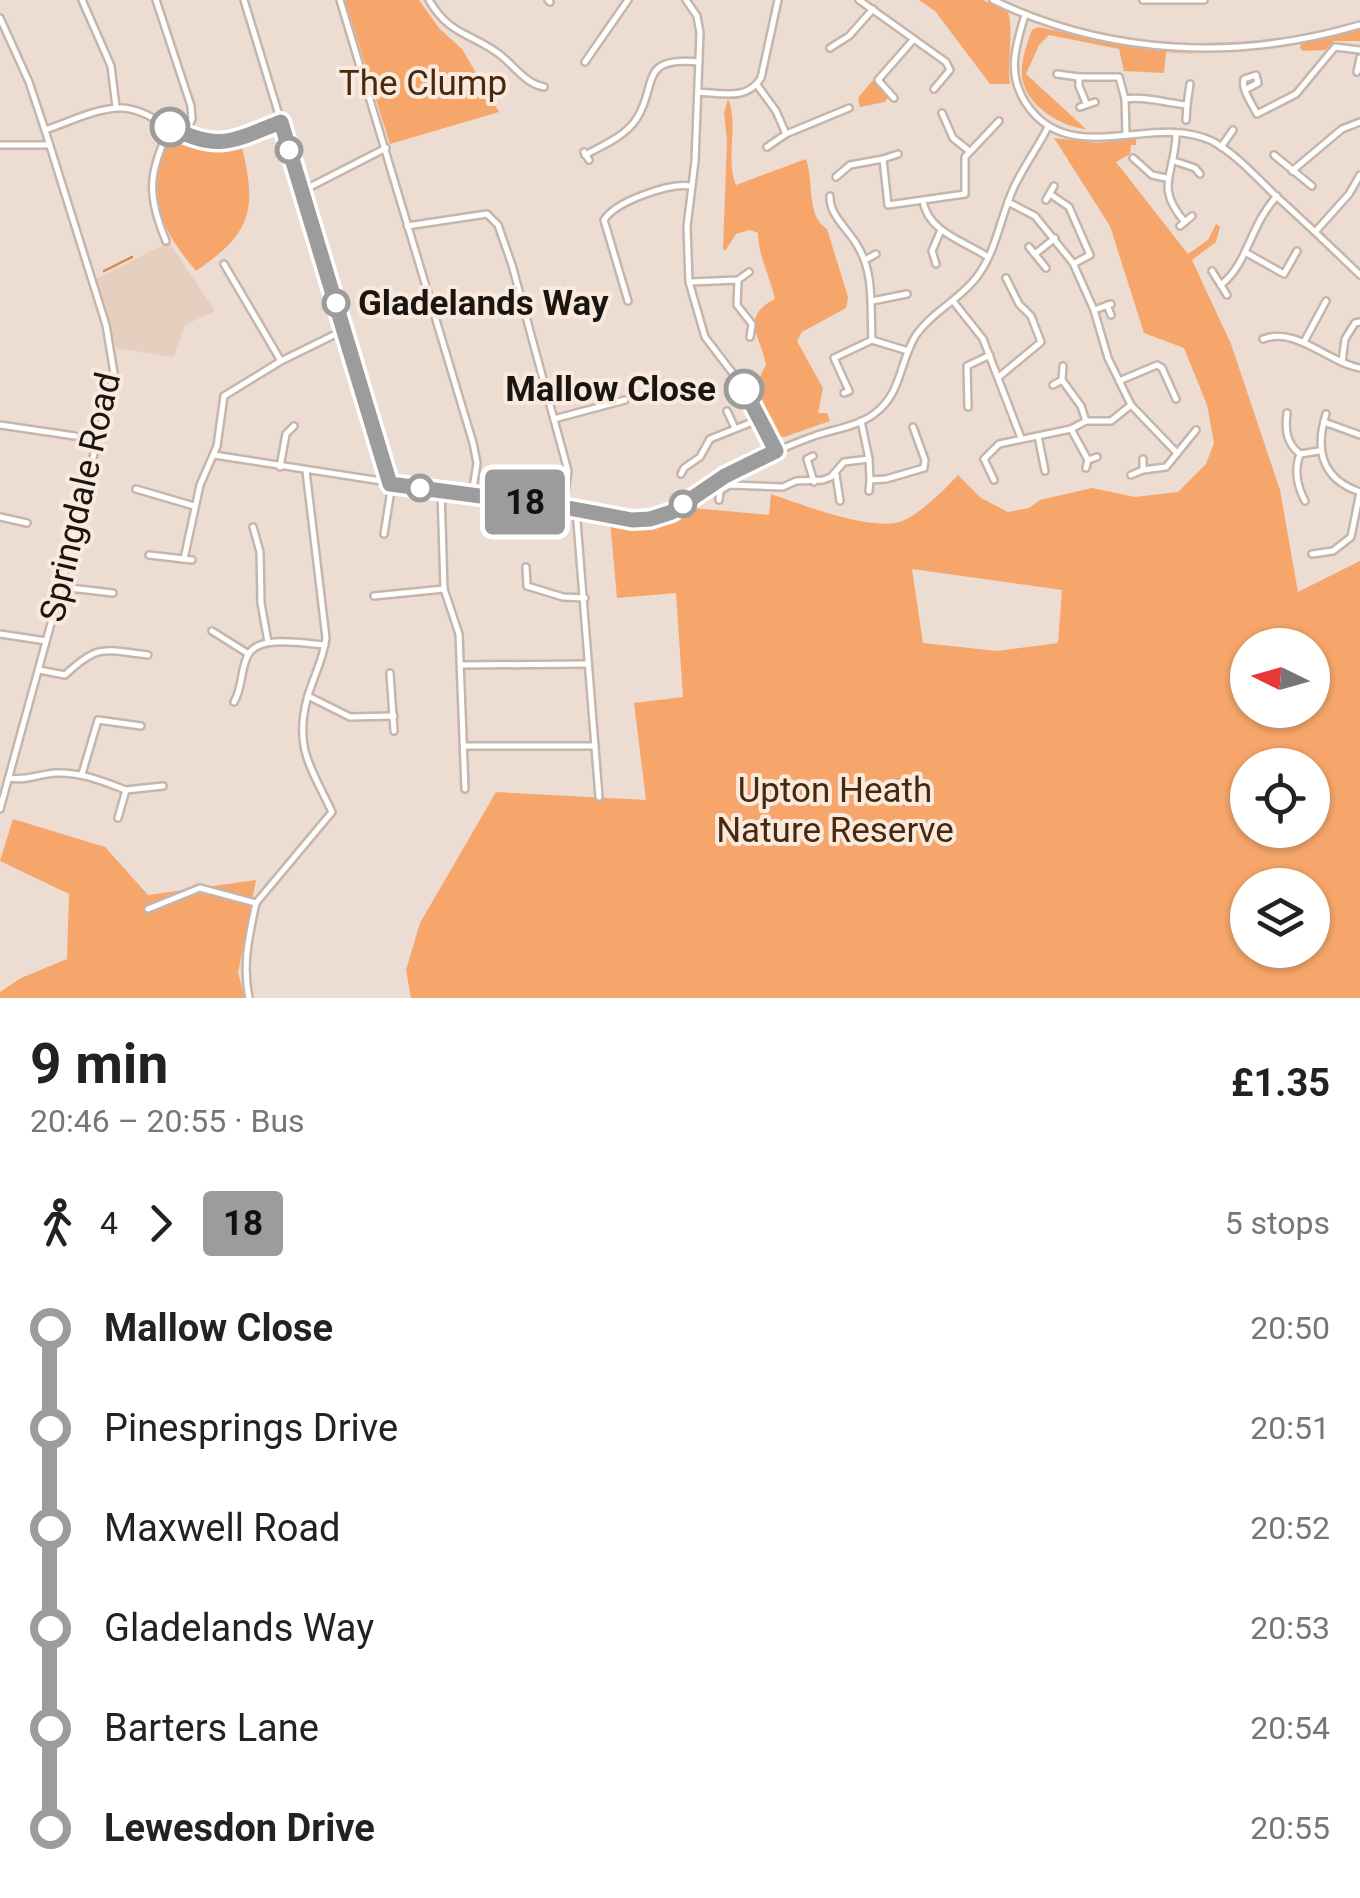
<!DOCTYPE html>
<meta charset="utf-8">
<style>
:root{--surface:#fff;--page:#f2f2f2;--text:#222;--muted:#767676}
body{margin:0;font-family:Roboto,sans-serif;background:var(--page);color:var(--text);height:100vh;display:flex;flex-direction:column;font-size:38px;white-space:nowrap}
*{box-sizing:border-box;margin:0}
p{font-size:32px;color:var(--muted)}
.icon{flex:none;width:55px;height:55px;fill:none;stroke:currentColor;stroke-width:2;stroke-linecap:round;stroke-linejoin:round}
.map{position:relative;height:998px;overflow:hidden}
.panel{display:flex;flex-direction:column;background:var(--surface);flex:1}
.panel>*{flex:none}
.badge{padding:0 20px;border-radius:8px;font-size:35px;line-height:65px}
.needle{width:65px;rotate:275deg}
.buttons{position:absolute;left:1230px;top:628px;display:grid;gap:20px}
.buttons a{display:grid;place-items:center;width:100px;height:100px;border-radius:50%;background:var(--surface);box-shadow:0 2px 8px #0004;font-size:50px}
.map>.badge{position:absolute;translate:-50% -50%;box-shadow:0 0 0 5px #fff}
.legs{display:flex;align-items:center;gap:15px;height:110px;padding:0 30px;font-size:32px}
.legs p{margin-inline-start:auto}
.head{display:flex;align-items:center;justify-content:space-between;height:170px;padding:0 30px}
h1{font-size:55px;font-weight:700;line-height:75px}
ul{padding:0 30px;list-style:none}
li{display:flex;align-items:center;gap:35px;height:100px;font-size:38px}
li i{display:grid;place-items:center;width:15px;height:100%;margin:0 12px;background:currentColor}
li i::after{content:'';width:25px;height:25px;margin:-12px;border:8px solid;border-radius:50%;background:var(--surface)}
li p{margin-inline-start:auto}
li:first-child i{background:linear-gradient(#0000 50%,currentColor 0)}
li:last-child i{background:linear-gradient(currentColor 50%,#0000 0)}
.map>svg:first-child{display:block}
.built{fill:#e6cfbf}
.green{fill:#f6a66a;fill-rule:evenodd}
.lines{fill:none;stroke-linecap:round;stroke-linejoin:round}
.stream{stroke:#d78647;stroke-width:2.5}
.minor-casing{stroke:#c5b5ab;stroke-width:10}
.tertiary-casing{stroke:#c5b5ab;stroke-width:10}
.minor{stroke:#fff;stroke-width:5}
.tertiary{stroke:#fff;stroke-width:5}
.line-1-casing{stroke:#fff;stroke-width:22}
.line-1{stroke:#9d9c9c;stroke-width:15}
.stop-1-dot{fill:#fff;stroke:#9d9c9c;stroke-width:5}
.labels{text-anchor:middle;stroke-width:8;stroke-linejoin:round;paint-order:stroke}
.park-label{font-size:35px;fill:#49280d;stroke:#faeade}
.stop-label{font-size:35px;font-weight:bold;fill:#1b1512;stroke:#faeade;text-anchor:start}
.street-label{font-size:35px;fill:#1b1512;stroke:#faeade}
</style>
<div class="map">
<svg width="1360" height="998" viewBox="0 0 1360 998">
<rect width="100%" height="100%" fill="#eddcd1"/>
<!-- built -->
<path class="built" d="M169,242l46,69 -30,14 -11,32 -58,-9 -20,-69z"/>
<!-- green -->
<g class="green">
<path d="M345,0h74l20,28 23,21 37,63 -109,32z"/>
<path d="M919,0h64l25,12c6,17 -1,48 2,72h-20l-55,-73z"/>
<path d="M1038,27l105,22 65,6 -42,-3 -2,21 -40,-2 -5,-22 -70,-14 -10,10 -13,29 60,55c-23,-2 -54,-20 -62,-44 -6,-18 2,-39 8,-55z"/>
<path d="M1360,29v12h-26l-9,9 -22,1 -3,-3 1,-4z"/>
<path d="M872,81l6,2 10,14 -3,5 -25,5 -2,-9z"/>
<path d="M728,99c11,24 -3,59 8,86l70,-26c8,22 0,57 21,70l21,68 -2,11 -44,24 -5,9 26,47 -5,25h9l3,8 -46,16 -10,-2c-11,-28 -25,-41 -8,-70 -5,-28 -27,-48 9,-66 -5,-22 -17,-44 -17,-66l-8,-3 -14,4 -11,17 -2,-3 4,-107 -3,-28z"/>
<path d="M179,137l32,11 29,-8c17,66 15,91 -44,131 -37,-44 -49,-73 -30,-129z"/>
<path d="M1054,138l43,5 39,-4v6h-5l-1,9 -14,8 72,92 20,-14 8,-16 4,3 -4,15 -24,18 39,84 49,146 18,102 62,-31v437h-949l-5,-28 14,-47 76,-131 150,8 -12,-97 49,-6 -7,-104 -59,5 -7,-77 48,2 36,-15 75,7 2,-21c32,11 91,34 124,29 20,-3 49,-33 63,-48l23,23 27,14 21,-4 11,-8 52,-12 43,9 43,-5 28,-28 8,-21 -7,-38 -23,-57 -40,-15 -34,-107zM912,569l150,21 -4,53 -61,8 -74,-8zM1248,645h64v65h-64zM1248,765h64v65h-64zM1248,885h64v65h-64z"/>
<path d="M13,819l92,28 43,48 108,-15 -18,93 7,25h-245v-6l21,-14 46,-19 2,-65 -69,-33z"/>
</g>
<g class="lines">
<!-- stream -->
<path class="stream" d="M104,271l28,-14"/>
<defs>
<g id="minor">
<path d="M82,0l29,66 5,41"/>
<path d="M156,0l35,106 1,13 -7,16"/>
<path d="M244,0l147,484"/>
<path d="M340,0l133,443 4,20 -5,32"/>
<path d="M429,0c20,35 42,33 70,54 15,11 25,29 45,33"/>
<path d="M548,0l2,2"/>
<path d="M686,0l11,16 3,17 -5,128 -8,66 2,55 16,55 36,47 35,67"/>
<path d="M859,0l87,62 4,8 -16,19"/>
<path d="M1143,0h61"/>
<path d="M1025,15c-11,35 -19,63 5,94 45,58 125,4 182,32 24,13 44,36 64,55 29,26 56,52 84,79"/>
<path d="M830,48l19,-12 24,-27"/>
<path d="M585,62l43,-62"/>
<path d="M1357,72l3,-14"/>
<path d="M1057,74l22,3"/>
<path d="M757,85l19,26 10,23"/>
<path d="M1245,90l13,-7 -2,-8 -12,4c-3,10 8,25 13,35l39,-20 39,-47 25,3"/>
<path d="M698,92c23,1 49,9 63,-14l17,-78"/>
<path d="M894,98l-16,-18 35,-40"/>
<path d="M1125,99c20,-3 41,4 62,6l3,-21"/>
<path d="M1086,103l-7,-17v-9h40l6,22 1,36"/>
<path d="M1080,107l15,-5"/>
<path d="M942,113l11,25 15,12"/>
<path d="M1186,120l1,-15"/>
<path d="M45,130c22,-7 51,-22 75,-22 34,0 60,36 94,35 23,0 46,-13 67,-20"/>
<path d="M1176,133c0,40 -23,53 9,89"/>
<path d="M0,145h49"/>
<path d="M767,147l19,-13 63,-26"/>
<path d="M1221,147l12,-17"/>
<path d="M584,152l5,8"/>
<path d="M585,155c17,-9 41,-19 52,-37 21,-33 1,-62 62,-56"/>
<path d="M1274,155l38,31"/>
<path d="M1133,158l19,17 14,3"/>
<path d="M883,159l15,-5"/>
<path d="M1174,161l21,7 5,6"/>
<path d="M1292,171l50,-42 18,-7"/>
<path d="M836,177l14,-12 33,-6 5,46 77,-11v-37l34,-36"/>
<path d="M302,191l84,-43"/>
<path d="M1050,194l19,13 21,48 -15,8"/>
<path d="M830,196c-1,19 18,33 27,49 18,29 13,62 15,95"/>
<path d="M1046,200l8,-14"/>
<path d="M923,201c5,31 41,40 65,56"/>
<path d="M1008,202l27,14 38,47 21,47 14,48 23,47 46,48"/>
<path d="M407,226l80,-12 11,11 14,40 56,206 -5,36"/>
<path d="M1180,226l12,-10"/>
<path d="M1316,231l33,-37 11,-19"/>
<path d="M166,241c-20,-48 -17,-67 4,-114"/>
<path d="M1029,247l17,21"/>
<path d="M1245,252l39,22 13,-23"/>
<path d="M1035,254l20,-16"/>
<path d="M865,260l11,-6"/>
<path d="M224,264l57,97"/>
<path d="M936,264l-4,-13 9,-21"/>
<path d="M1212,271l15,24"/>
<path d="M738,280l-1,25 15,19 -2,13"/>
<path d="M690,282l48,-2 11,-8"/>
<path d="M1222,284c26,-21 28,-59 55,-88"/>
<path d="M628,301l-24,-81c12,-19 65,-37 87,-34"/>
<path d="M872,301l35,-7"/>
<path d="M953,301l30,38 38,99"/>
<path d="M1107,305l4,10"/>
<path d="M1094,310l17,-6"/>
<path d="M1263,339c33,-13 66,24 97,29"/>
<path d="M1304,342l22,-41"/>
<path d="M1342,362l3,-23 10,-16 5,-1"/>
<path d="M1000,376l41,-34 -10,-26 -12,-12 -13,-26"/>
<path d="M1062,380l19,26 5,15"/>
<path d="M1119,381l38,-16 5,3 14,31"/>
<path d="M1053,385l9,-5 1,-14"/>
<path d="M844,393l5,-2 -15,-33 38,-18 36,11"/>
<path d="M968,407l-1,-41 23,-11"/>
<path d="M727,411l8,17"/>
<path d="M1287,413c-2,16 -1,30 13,41l19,-3"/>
<path d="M1326,414c-11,35 -5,65 34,78"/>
<path d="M554,419l71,-19"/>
<path d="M861,421l8,38 1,21 16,-1 38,-11 1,-8 -12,-33"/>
<path d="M1324,422l36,13"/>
<path d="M0,425l75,11"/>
<path d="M1071,429l17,31"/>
<path d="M1038,436l7,35"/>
<path d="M1300,454c-6,16 -3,32 5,47"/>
<path d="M214,455l418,65c42,-1 72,-33 108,-51 25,-13 51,-25 77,-34 19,-6 41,-9 57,-21 28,-20 25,-52 42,-79 16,-23 43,-35 60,-57 21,-27 24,-61 38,-91 10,-21 24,-40 34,-60"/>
<path d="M813,456l-6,3 7,23"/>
<path d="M280,467l6,-33 8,-8"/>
<path d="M1086,468l2,-8 9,-3"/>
<path d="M1143,470l23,-3 30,-37"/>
<path d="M681,474l3,-6 16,-11 10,-18 50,-20"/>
<path d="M836,475l4,26"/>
<path d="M1131,475l12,-5v-11"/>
<path d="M994,480l-10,-21 15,-15 72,-15 15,-8h25l20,-16"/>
<path d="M136,489l58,17"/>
<path d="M441,491l3,98 15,45 6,155"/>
<path d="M869,491l1,-11"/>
<path d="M719,500l1,-9 9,-6 54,2 13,-6 27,-1 8,-3 13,-15 25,-3"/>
<path d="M576,509l23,288"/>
<path d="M0,517l27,6"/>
<path d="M253,527l7,25 1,51 7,39"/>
<path d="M384,534l8,-50"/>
<path d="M1312,554l21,-3 18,-14 9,-45"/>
<path d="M149,555l43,5"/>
<path d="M184,559l16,-74 17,-39 7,-50 57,-35 63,-31"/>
<path d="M526,567l1,19 36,11 22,1"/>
<path d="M61,587l52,6"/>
<path d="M374,596l70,-7"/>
<path d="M212,631l35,22"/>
<path d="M0,634l46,7"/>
<path d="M461,665l127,-1"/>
<path d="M39,670l26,5c34,-32 39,-25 83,-20"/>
<path d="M390,673l4,58"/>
<path d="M308,696l42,21 44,-1"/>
<path d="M234,702c9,-15 6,-32 14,-47 11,-21 57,-11 77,-10"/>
<path d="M464,746h131"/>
<path d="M82,774l16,-54 43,6"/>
<path d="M9,778c18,3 29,-4 47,-5 25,-1 46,8 70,17l-8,28"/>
<path d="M126,790l37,-4"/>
<path d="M148,909l52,-21 56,15 76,-91c-20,-43 -38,-63 -25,-113 6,-22 16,-38 19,-61l-20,-167"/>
<path d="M249,998c-7,-34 0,-62 7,-95"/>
</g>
<g id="tertiary">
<path d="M993,0c116,56 245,61 367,25"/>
<path d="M0,18l29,64 16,48 61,195 8,48 -53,214 -61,222"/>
</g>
</defs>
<!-- minor casing -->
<use href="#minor" class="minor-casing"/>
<!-- tertiary casing -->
<use href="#tertiary" class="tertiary-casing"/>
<!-- minor -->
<use href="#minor" class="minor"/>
<!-- tertiary -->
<use href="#tertiary" class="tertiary"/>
</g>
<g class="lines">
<defs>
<path id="line-1" d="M170,127c49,25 62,14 111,-5l109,362 173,23 69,13 18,-1 22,-7 53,-36 51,-25 -32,-62"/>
</defs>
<!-- line-1 casing -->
<use href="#line-1" class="line-1-casing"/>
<!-- line-1 -->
<use href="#line-1" class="line-1"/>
</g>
<!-- markers -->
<g class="stop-1-dot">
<circle cx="170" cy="127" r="18"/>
<circle cx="289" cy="150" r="12"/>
<circle cx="336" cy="303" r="12"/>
<circle cx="744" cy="389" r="18"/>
<circle cx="420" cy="488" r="12"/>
<circle cx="683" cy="504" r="12"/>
</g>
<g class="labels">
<!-- park labels -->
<g class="park-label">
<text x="423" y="95">The Clump</text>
<text x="835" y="802">Upton Heath<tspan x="835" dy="40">Nature Reserve</tspan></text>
</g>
<!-- stop labels -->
<g class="stop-label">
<text x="358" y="315">Gladelands Way</text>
<text x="716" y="401" text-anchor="end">Mallow Close</text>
</g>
<!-- street labels -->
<g class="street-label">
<text transform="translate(80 497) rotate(-77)" y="12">Springdale Road</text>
</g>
</g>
</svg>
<div class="buttons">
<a><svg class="needle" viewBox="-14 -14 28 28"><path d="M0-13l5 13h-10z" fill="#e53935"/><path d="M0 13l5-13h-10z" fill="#767676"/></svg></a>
<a><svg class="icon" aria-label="locate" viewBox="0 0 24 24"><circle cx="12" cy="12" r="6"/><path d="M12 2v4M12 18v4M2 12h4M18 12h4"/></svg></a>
<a><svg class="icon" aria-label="layers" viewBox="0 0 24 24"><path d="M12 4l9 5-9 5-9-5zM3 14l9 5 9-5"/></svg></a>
</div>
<b class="badge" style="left:525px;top:502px;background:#9d9c9c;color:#111">18</b>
</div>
<section class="panel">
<div class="head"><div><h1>9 min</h1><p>20:46 – 20:55 · Bus</p></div><b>£1.35</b></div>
<div class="legs"><svg class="icon" aria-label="walk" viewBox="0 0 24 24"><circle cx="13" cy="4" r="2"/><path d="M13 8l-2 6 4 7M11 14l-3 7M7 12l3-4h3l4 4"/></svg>4<svg class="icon" aria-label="forward" viewBox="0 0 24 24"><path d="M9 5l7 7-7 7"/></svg><b class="badge" style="background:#9d9c9c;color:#111">18</b><p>5 stops</p></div>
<ul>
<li><i style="color:#9d9c9c"></i><b>Mallow Close</b><p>20:50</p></li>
<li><i style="color:#9d9c9c"></i><span>Pinesprings Drive</span><p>20:51</p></li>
<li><i style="color:#9d9c9c"></i><span>Maxwell Road</span><p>20:52</p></li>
<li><i style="color:#9d9c9c"></i><span>Gladelands Way</span><p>20:53</p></li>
<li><i style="color:#9d9c9c"></i><span>Barters Lane</span><p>20:54</p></li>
<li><i style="color:#9d9c9c"></i><b>Lewesdon Drive</b><p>20:55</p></li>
</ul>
</section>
